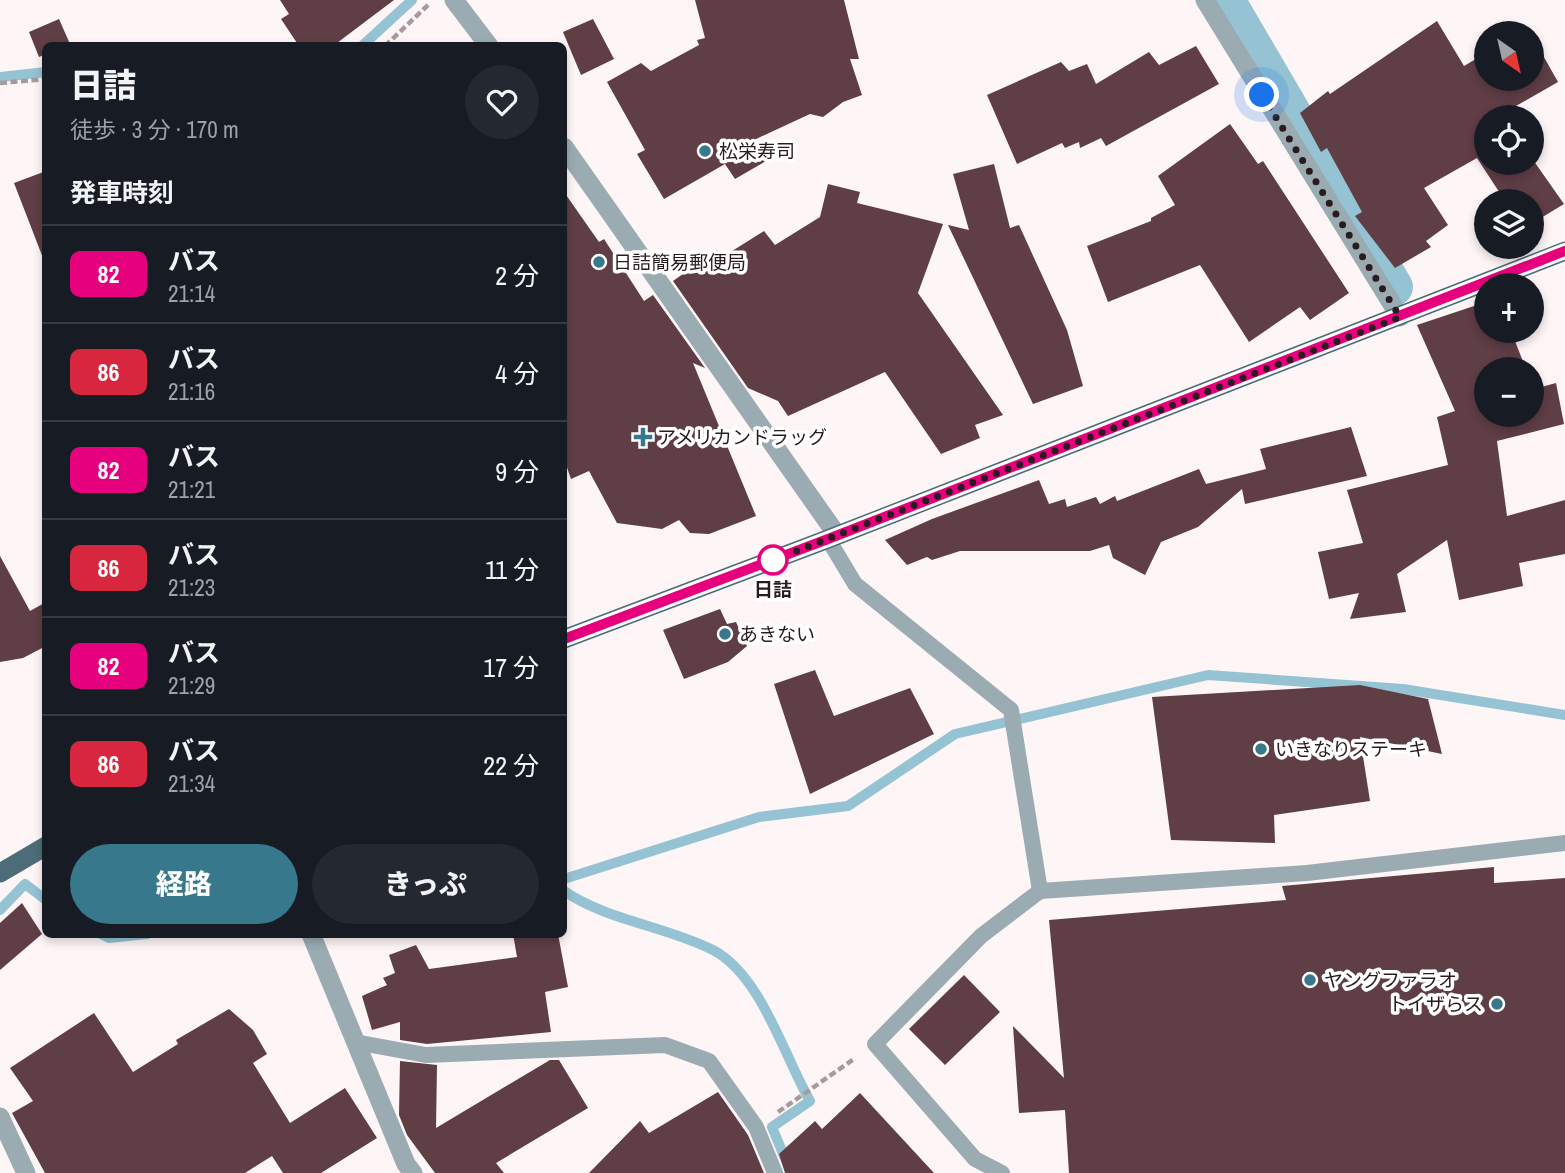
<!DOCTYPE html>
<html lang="ja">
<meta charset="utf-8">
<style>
:root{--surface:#171b24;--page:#242831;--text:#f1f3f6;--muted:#9ea1a6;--line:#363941;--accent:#38788c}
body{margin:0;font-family:"Archivo Narrow","Noto Sans JP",sans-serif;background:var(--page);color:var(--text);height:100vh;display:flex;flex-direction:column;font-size:26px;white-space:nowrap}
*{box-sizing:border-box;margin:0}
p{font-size:23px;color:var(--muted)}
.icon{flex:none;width:38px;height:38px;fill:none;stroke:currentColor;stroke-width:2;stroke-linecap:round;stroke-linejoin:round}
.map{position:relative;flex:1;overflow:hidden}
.sheet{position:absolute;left:42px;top:42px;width:525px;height:896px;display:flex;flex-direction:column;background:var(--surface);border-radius:10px;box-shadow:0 4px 10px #0003}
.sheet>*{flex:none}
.badge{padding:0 14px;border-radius:10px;font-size:24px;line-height:46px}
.needle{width:46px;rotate:146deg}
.buttons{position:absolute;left:1474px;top:21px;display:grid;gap:14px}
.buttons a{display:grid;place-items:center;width:70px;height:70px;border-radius:50%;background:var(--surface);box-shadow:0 4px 10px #0003;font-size:35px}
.you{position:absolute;width:35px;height:35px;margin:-18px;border:5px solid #fff;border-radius:50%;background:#1a73e8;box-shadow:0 0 0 10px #1a73e833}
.map>.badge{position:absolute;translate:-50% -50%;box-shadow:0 0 0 4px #fff}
h2{padding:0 28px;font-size:26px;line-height:63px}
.round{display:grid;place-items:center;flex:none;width:74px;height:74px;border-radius:37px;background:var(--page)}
.summary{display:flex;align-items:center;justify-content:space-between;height:119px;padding:0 28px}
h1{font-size:33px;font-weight:800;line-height:52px}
.button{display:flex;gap:14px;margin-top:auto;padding:14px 28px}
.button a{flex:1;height:80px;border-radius:42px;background:var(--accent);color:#fff;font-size:28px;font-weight:800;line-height:80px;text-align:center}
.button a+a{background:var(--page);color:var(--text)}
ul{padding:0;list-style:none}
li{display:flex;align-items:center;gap:21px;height:98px;padding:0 28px;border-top:2px solid var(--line)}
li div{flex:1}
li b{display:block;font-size:26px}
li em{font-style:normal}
li .badge{min-width:77px;font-weight:700;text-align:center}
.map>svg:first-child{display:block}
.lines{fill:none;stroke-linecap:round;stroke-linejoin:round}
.stream{stroke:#95c3d3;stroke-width:10}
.canal{stroke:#95c3d3;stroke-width:38}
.building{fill:#5f3e46}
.path{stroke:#a69a9d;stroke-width:4.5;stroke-dasharray:7 3.5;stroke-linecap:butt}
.service{stroke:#9aacb2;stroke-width:16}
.minor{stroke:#9aacb2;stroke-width:19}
.primary{stroke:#4c6d78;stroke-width:19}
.line-casing{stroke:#fff;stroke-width:16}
.line{stroke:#e6007e;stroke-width:10}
.walk{stroke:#2a1b1f;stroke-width:7;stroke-dasharray:0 12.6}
.poi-dot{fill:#38788c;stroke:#fff;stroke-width:2.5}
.stop-dot{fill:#fff;stroke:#e6007e;stroke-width:3.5}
.labels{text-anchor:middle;stroke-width:7;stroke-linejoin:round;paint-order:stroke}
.poi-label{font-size:19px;fill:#2a1b1f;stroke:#fff;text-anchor:start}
.stop-label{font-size:19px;font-weight:bold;fill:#2a1b1f;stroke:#fff}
</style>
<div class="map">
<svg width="1565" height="1173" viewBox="0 0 1565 1173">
<rect width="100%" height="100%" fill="#fef5f7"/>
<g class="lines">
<!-- stream -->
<g class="stream">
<path d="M362,46l50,-46"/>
<path d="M0,77l46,-5"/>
<path d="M564,879l195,-62 89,-11 107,-72 253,-59 195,14 162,26"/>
<path d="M564,891c44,30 102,35 149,59 48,25 71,106 97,151l-38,26 19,46"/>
<path d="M0,910l25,-26 21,16"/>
<path d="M101,934l8,4 38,-4"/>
</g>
<!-- canal -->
<path class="canal" d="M1226,0l168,287"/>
</g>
<!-- building -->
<g class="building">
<path d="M280,0h114l-61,46h-34l-18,-27 8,-5z"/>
<path d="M695,0h149l15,59h-9l12,36 -19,7 -20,15 -13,-3 -56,26 12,21 -31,18 -10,-15 -61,35 -27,-45 8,-4 -38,-68 34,-19 10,8 48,-26 -2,-5 8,-2z"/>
<path d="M59,19l11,25 -24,2v8l-7,3 -10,-25z"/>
<path d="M593,19l21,40 -33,16 -18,-43z"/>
<path d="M1437,21l27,45 22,-13v26h45v-45l27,48 -56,32 2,3h-18v46h45v-6l33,47 -33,20v-23h-26l-28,-43 -53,30 24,37 -22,16 5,6 -36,21 -40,-52 7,-4 -35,-64 -6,4 -21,-39 28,-22 2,3z"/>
<path d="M1196,46l23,38 -113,62 -5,-8 -21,10 -1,-6 -14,6 -3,-5 -45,21 -30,-69 74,-33 8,9 18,-7 9,20 53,-32 10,13z"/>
<path d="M1230,124l28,40 5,-3 86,132 -39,27 -10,-13 -51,35 -49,-77 -92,37 -21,-56 64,-25v-3l24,-13 -17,-29z"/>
<path d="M994,164l16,64 9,-3 48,105 16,56 -50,18 -85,-179 21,5 -16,-56z"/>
<path d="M46,171v86l-3,1 -29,-75z"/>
<path d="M828,184l32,8 -3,11 86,21 -25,69 85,122 -28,10 5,13 -39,16 -56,-82 -97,44 -10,-15 -30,-13 -75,-107 44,-31 4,8 43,-27 11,14 45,-28z"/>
<path d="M564,192l35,50 5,-3 40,62 9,-6 52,73 -12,-5 63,153 -47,18 -19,-1 -11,-13 -17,9 -45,-6 -28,-52 -18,8 -7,-20z"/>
<path d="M1486,302v29h25l15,38h-40v46h45v-32l3,6 22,-6 8,41 -67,17 10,75 58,-16v54l-46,9 4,23 -64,14 -12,-60 -50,34 9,38 -56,7 9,-26 -30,6 -11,-47 45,-9 -16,-53 101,-25 -11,-48 18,-6 -38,-86z"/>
<path d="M1351,427l16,49 -122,28 -3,-15 -44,38 -37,15 -16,33 -32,-17 -4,-13 -19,6h-130l-28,9 -5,-3 -20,8 -22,-25 47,-21 107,-39 10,24 16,-5 2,8 29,-10 4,7 15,-8 2,5 82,-32 7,15 60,-15 -6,-20z"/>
<path d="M0,556l30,55 16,-9v44l-23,12 -23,4z"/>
<path d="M720,609l7,15 9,-2 11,24 -19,16 -44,17 -21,-49z"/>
<path d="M815,670l19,46 76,-28 24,46 -124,60 -36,-110z"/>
<path d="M1360,685l68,14 14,55 -82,-17 10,64 -96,14 1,28 -104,-3 -19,-143z"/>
<path d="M1494,867v16l71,-5v295h-496l-4,-63 -46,3 -6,-87 51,52 -15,-158 237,-20 -4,-14z"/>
<path d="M22,903l20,31 -42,36v-47z"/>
<path d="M513,934h45l10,53 -23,5 6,40 -124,12 -27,-4v-18l-28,8 -10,-34 25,-11 -4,-7 12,-5 -6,-18 27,-10 13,24 88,-12z"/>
<path d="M964,975l36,37 -55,53 -36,-36z"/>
<path d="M229,1009l24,21 14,24 -14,9 37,60 55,-35 32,50 -56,35h-38l-11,-17 -27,17h-200l-33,-60 21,-12 -23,-33 84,-55 39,59 45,-28 -2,-4z"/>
<path d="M550,1060h9l29,48 -92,55 8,10h-69l-28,-38 -8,-20 1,-54 37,4 -1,63z"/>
<path d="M718,1092l30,43 16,38h-175l51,-52 9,12z"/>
<path d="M860,1093l74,80h-149l-6,-19 36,-33 7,8z"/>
</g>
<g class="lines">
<!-- path -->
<g class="path">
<path d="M385,46l43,-41"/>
<path d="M0,83l46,-4"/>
<path d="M778,1112l76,-53"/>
</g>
<!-- service -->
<g class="service">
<path d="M828,539l27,45 156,126 29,181"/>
<path d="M355,1042l71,13 239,-10 44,16 47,66 19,46"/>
<path d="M1002,1173l-27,-14 -100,-115 106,-108 59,-45 267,-18 258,-30"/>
</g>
<!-- minor -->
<g class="minor">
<path d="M454,0l35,46"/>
<path d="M1205,0l195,317"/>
<path d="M564,147l273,388"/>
<path d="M311,934l95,230 7,9"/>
<path d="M0,1117l26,56"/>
</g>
<!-- primary -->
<g class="primary">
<path d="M564,639l264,-100 737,-288"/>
<path d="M0,873l46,-27"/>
</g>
</g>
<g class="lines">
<defs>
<path id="line" d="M564,639l264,-100 737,-288"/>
</defs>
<!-- line casing -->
<use href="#line" class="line-casing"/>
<!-- line -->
<use href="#line" class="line"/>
<!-- walk -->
<path class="walk" d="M773,560l627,-243 -138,-222"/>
</g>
<!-- markers -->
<g class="poi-dot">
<circle cx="705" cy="151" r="7"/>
<circle cx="599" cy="262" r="7"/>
<path d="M639.5 426.5h7v7h7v7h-7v7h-7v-7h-7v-7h7z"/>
<circle cx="725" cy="634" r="7"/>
<circle cx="1261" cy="749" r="7"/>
<circle cx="1310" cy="980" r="7"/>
<circle cx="1497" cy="1004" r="7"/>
</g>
<circle class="stop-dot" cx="773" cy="560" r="14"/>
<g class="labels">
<!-- poi labels -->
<g class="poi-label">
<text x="719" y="158">松栄寿司</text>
<text x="613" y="269">日詰簡易郵便局</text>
<text x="657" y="444">アメリカンドラッグ</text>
<text x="739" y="641">あきない</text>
<text x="1275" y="756">いきなりステーキ</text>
<text x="1324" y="987">ヤングファラオ</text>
<text x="1483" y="1011" text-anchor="end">トイザらス</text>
</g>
<!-- stop labels -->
<g class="stop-label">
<text x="773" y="596">日詰</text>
</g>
</g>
</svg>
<div class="buttons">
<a><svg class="needle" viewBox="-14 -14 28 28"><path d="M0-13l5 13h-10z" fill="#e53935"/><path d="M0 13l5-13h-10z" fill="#9ea1a6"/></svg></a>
<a><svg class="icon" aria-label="locate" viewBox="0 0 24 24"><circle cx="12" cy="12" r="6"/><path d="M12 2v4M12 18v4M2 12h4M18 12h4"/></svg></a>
<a><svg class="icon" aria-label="layers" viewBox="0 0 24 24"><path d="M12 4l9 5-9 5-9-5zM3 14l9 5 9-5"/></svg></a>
<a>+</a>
<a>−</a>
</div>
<div class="you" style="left:1262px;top:95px"></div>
<section class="sheet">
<div class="summary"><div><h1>日詰</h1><p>徒歩 · 3 分 · 170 m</p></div><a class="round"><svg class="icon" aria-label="heart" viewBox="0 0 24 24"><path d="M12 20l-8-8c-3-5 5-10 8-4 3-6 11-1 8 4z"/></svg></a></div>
<h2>発車時刻</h2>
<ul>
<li><span class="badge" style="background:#e6007e;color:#fff">82</span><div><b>バス</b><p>21:14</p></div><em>2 分</em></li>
<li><span class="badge" style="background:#d7263d;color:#fff">86</span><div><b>バス</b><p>21:16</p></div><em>4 分</em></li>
<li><span class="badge" style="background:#e6007e;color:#fff">82</span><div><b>バス</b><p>21:21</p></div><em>9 分</em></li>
<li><span class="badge" style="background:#d7263d;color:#fff">86</span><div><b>バス</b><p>21:23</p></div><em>11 分</em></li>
<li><span class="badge" style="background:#e6007e;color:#fff">82</span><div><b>バス</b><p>21:29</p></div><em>17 分</em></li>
<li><span class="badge" style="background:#d7263d;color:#fff">86</span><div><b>バス</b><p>21:34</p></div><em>22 分</em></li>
</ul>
<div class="button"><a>経路</a><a>きっぷ</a></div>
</section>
</div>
